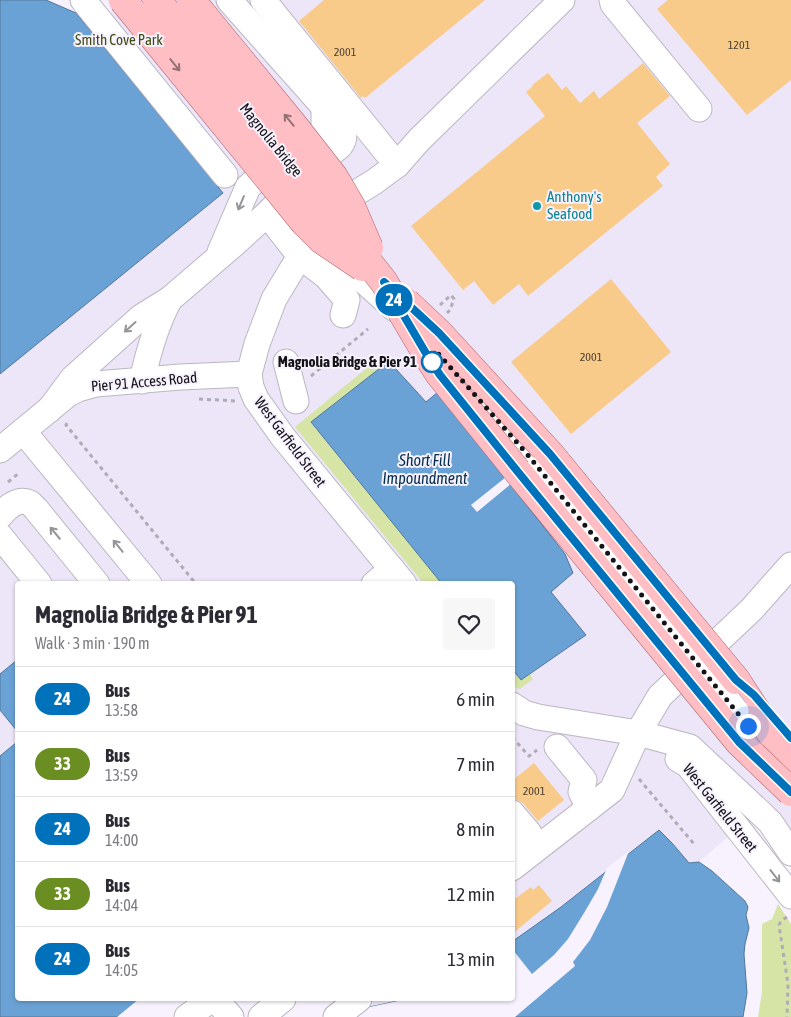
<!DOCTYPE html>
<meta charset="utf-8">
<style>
:root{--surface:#fff;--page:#f7f7f7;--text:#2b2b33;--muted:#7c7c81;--line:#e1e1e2}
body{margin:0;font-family:"Asap Condensed",sans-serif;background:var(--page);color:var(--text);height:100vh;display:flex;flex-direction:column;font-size:19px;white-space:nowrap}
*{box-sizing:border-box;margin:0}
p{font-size:16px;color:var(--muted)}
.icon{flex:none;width:28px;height:28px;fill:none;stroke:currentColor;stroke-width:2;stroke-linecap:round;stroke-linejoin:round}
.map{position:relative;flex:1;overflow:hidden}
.drawer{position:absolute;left:15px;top:581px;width:500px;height:420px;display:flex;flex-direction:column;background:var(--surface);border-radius:5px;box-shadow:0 1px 4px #0004}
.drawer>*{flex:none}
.badge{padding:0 10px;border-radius:16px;font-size:18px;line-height:32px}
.you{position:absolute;width:25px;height:25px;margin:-12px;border:4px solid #fff;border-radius:50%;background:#1a73e8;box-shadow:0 0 0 8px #1a73e833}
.map>.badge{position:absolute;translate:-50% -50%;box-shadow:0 0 0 2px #fff}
.round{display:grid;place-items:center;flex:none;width:52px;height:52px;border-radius:5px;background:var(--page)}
.summary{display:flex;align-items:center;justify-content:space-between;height:85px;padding:0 20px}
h1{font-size:24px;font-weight:700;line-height:38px}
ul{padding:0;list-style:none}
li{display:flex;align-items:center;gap:15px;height:65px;padding:0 20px;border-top:1px solid var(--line)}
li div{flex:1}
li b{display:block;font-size:19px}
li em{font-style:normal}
li .badge{min-width:55px;font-weight:700;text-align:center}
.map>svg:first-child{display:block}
.built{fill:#ede5f8}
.green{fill:#d6e5a6}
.water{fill:#6aa2d5;stroke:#50779c}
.pier{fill:#f7f2fe}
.building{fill:#f9cb8b}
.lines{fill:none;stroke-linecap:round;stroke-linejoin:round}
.minor-casing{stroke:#bbb6c1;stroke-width:27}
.major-casing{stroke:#ac666d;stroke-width:29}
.path{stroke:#b0acb5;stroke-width:3;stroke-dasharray:4 4;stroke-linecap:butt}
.minor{stroke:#fff;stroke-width:25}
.major{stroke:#febec3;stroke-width:28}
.minor-bridge-casing{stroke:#bbb6c1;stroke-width:27;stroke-linecap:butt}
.major-bridge-casing{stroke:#ac666d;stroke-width:29;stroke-linecap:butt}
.minor-bridge{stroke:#fff;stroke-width:25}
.major-bridge{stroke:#febec3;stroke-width:28}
.oneway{stroke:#957176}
.oneway2{stroke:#959597}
.line-casing{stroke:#fff;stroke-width:11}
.line{stroke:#0072bc;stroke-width:8}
.walk{stroke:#141317;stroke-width:5;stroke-dasharray:0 9}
.culture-dot{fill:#0f9aa8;stroke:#f7f2fe;stroke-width:2}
.stop-dot{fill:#fff;stroke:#0072bc;stroke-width:2.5}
.labels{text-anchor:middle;stroke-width:4;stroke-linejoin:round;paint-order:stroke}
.number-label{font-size:12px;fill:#4d4134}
.park-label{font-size:15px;fill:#424c17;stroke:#f7f2fe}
.street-label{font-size:15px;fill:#141317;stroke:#f7f2fe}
.culture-label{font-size:15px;fill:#0d838f;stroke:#f7f2fe;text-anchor:start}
.stop-label{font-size:15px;font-weight:bold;fill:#141317;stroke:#f7f2fe;text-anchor:end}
.water-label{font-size:16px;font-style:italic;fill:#012d4e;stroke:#f7f2fe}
</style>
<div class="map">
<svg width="791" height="1017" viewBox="0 0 791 1017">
<rect width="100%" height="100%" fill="#f7f2fe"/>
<!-- built -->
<g class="built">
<path d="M107,0h684v830l-26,-32 -23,-2 12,20 -16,12 -39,34 -10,1 -17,-20 -14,-13 -143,187 -376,-18h373v-415h-494l-1,76 -17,14v-300l223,-181 -86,-105z"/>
<path d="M0,710l18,21 -1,11 -17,14z"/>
</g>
<!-- green -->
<g class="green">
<path d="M379,358l14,2 11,7 -9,1 -11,-2 -73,57 131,161h-18l-129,-157z"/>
<path d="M512,670l9,10 9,-6 3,5 -13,10 -7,-3z"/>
<path d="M778,904l13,20v93h-33l4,-25v-68l10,-5z"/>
</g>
<!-- water -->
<g class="water">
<path d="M0,0h46l30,13 147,180 -223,181z"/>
<path d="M384,365l11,3 31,34 12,-10 127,162 8,19 -22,19 35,43 -65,45 -8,-10 -1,-86h-70l-131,-162z"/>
<path d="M17,660v71l-17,-21v-36z"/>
<path d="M17,742l1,257h312l10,6 25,3 42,-9h105l1,-58 48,-34 98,-77 13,13 17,20 10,-1 13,9 33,30 3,6 -2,8 3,13 -4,16 -1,10 3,39 -4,24h-743v-261z"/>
</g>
<!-- pier -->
<g class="pier">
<path d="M506,477l6,6 -35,29 -6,-7z"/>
<path d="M629,851l-22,56 -17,33 -17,22 2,4 -60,51h-398l22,-18h191l10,6 25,3 42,-9h105l1,-49 19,24 22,-19 14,-16 16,-26 14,-24 9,-21z"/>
</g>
<!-- building -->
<g class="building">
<path d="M324,0h161l-120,98 -2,-2 -2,2 -62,-77z"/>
<path d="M668,0h123v80l-44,35 -90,-106z"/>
<path d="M643,63l27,33 -33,27 33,41 -14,13 7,9 -135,110 -9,-12 -26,21 -19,-24 -11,9 -52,-64 134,-110 -19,-24 7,-6 -1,-1 16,-12 14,17 4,-4 14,17 14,-12 5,8z"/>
<path d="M611,279l60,73 -100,82 -60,-72z"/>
<path d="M534,763l30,37 -26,21 -15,-18 -6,-3 -5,-1v-18z"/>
<path d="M539,885l13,16 -40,33v-33l19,-14 2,3z"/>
</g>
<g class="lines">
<defs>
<g id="minor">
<path d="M83,0l142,175"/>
<path d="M263,0l134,165"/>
<path d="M612,0l1,4 86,105"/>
<path d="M267,214l33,42 26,20 21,24 -4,15"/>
<path d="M220,252l28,-65 10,-9 37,-20 23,-17 3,-5 3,-6v-23"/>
<path d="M334,261l32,22 29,26"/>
<path d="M434,348l65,74 39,47"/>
<path d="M286,362l10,39"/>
<path d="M142,381c6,-28 14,-57 28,-82"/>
<path d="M49,410l24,-32 68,-61 29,-18 63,-54 34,-31 37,-39 36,-29c6,-8 4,-12 0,-21l-111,-125"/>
<path d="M23,431l126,153"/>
<path d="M0,450l68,-56 10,-5 18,-5 84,-7 69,-3"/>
<path d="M0,516c6,-8 18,-19 30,-13 2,2 4,4 6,6l61,75"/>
<path d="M0,536l39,48"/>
<path d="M374,584l18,-15"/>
<path d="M404,584l-121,-147 -27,-38 -5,-12 -2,-13 8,-30 17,-45 26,-43 36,-51 38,-23 23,-17 22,-25 143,-140"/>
<path d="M512,705l12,8 14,4 100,16 52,14 80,75 21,31"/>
<path d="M736,711l12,15"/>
<path d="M557,747l27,33 -3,12 8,16"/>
<path d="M678,759l10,6 103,131"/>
<path d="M512,813l17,20 -17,13"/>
<path d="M512,868l100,-78 26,-57 22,-37 92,-87 39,-44"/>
<path d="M215,999l16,18"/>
<path d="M187,1017l25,-18"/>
<path d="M261,1017l22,-18"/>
<path d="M336,1017l23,-18"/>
</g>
<path id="major" d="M736,680l55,84"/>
</defs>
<!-- minor casing -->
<use href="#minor" class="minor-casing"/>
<!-- major casing -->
<use href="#major" class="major-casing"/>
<!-- path -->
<g class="path">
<path d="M440,305l11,-10 3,4 -4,11 -3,3"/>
<path d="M311,376l57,-47"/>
<path d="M199,399l37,2"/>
<path d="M67,423l-1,2 130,159"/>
<path d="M8,482l11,-9"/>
<path d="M512,737l17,19 8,-6"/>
<path d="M639,779l55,65"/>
<path d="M787,917l-6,4 -2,4 9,59 -1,33"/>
</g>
<!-- minor -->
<use href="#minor" class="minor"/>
<!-- major -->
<use href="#major" class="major"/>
<defs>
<path id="minor-bridge" d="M538,469l198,242"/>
<g id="major-bridge">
<path d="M123,0l181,222 18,18 40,27"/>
<path d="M157,0l170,210 57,72 43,73 13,20 78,97 221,270 52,50"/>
<path d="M191,0l104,127 39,50 17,29 18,42"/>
<path d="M406,302l33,31 111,121 186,226"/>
</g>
</defs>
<!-- minor-bridge casing -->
<use href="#minor-bridge" class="minor-bridge-casing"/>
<!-- major-bridge casing -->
<use href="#major-bridge" class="major-bridge-casing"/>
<!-- minor-bridge -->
<use href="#minor-bridge" class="minor-bridge"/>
<!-- major-bridge -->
<use href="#major-bridge" class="major-bridge"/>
</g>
<!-- one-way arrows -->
<defs><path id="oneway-shaft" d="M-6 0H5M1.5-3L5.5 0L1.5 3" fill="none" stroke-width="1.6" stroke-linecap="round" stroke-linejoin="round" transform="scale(1.25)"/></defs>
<g class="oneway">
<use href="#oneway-shaft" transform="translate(175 65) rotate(51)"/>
<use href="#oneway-shaft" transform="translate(289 120) rotate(-129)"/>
</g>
<g class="oneway2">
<use href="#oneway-shaft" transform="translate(241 203) rotate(113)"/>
<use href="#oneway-shaft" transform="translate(130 327) rotate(138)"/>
<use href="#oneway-shaft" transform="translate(55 533) rotate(-130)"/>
<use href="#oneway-shaft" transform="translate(118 546) rotate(-129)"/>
<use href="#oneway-shaft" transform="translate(775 876) rotate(52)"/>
</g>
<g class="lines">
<defs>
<path id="line" d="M791,738l-37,-43 -18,-15 -186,-226 -111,-121 -55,-51 43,73 13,20 78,97 221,270 52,50"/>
</defs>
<!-- line casing -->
<use href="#line" class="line-casing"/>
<!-- line -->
<use href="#line" class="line"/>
<!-- walk -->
<path class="walk" d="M432,362l3,-12 64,72 28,32 221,272"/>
</g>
<!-- markers -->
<circle class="culture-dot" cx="537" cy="206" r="5"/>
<circle class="stop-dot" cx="432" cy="362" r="10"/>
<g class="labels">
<!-- number labels -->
<g class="number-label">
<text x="739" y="49">1201</text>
<text x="345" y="56">2001</text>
<text x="591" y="361">2001</text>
<text x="534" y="795">2001</text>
</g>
<!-- park labels -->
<g class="park-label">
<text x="119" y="45">Smith Cove Park</text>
</g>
<!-- street labels -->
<g class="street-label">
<text transform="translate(271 140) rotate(51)" y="5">Magnolia Bridge</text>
<text transform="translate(144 382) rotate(-5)" y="5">Pier 91 Access Road</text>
<text transform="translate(290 442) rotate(53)" y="5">West Garfield Street</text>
<text transform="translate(720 808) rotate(51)" y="5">West Garfield Street</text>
</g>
<!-- culture labels -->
<g class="culture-label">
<text x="547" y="202">Anthony's<tspan x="547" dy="17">Seafood</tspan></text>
</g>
<!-- stop labels -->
<g class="stop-label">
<text x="417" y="367">Magnolia Bridge &amp; Pier 91</text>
</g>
<!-- water labels -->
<g class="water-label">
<text x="425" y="466">Short Fill<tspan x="425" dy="18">Impoundment</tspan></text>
</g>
</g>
</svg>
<div class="you" style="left:748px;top:726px"></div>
<b class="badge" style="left:394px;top:300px;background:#0072bc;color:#fff">24</b>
<section class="drawer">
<div class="summary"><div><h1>Magnolia Bridge &amp; Pier 91</h1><p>Walk · 3 min · 190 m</p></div><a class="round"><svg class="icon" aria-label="heart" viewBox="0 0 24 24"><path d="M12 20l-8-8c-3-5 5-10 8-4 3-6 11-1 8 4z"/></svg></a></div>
<ul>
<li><span class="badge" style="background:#0072bc;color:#fff">24</span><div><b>Bus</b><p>13:58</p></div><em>6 min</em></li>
<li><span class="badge" style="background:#6b8e23;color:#fff">33</span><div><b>Bus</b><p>13:59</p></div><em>7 min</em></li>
<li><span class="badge" style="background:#0072bc;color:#fff">24</span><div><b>Bus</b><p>14:00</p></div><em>8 min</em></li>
<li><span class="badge" style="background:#6b8e23;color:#fff">33</span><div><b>Bus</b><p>14:04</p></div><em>12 min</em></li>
<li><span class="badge" style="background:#0072bc;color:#fff">24</span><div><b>Bus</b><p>14:05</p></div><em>13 min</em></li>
</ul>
</section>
</div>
